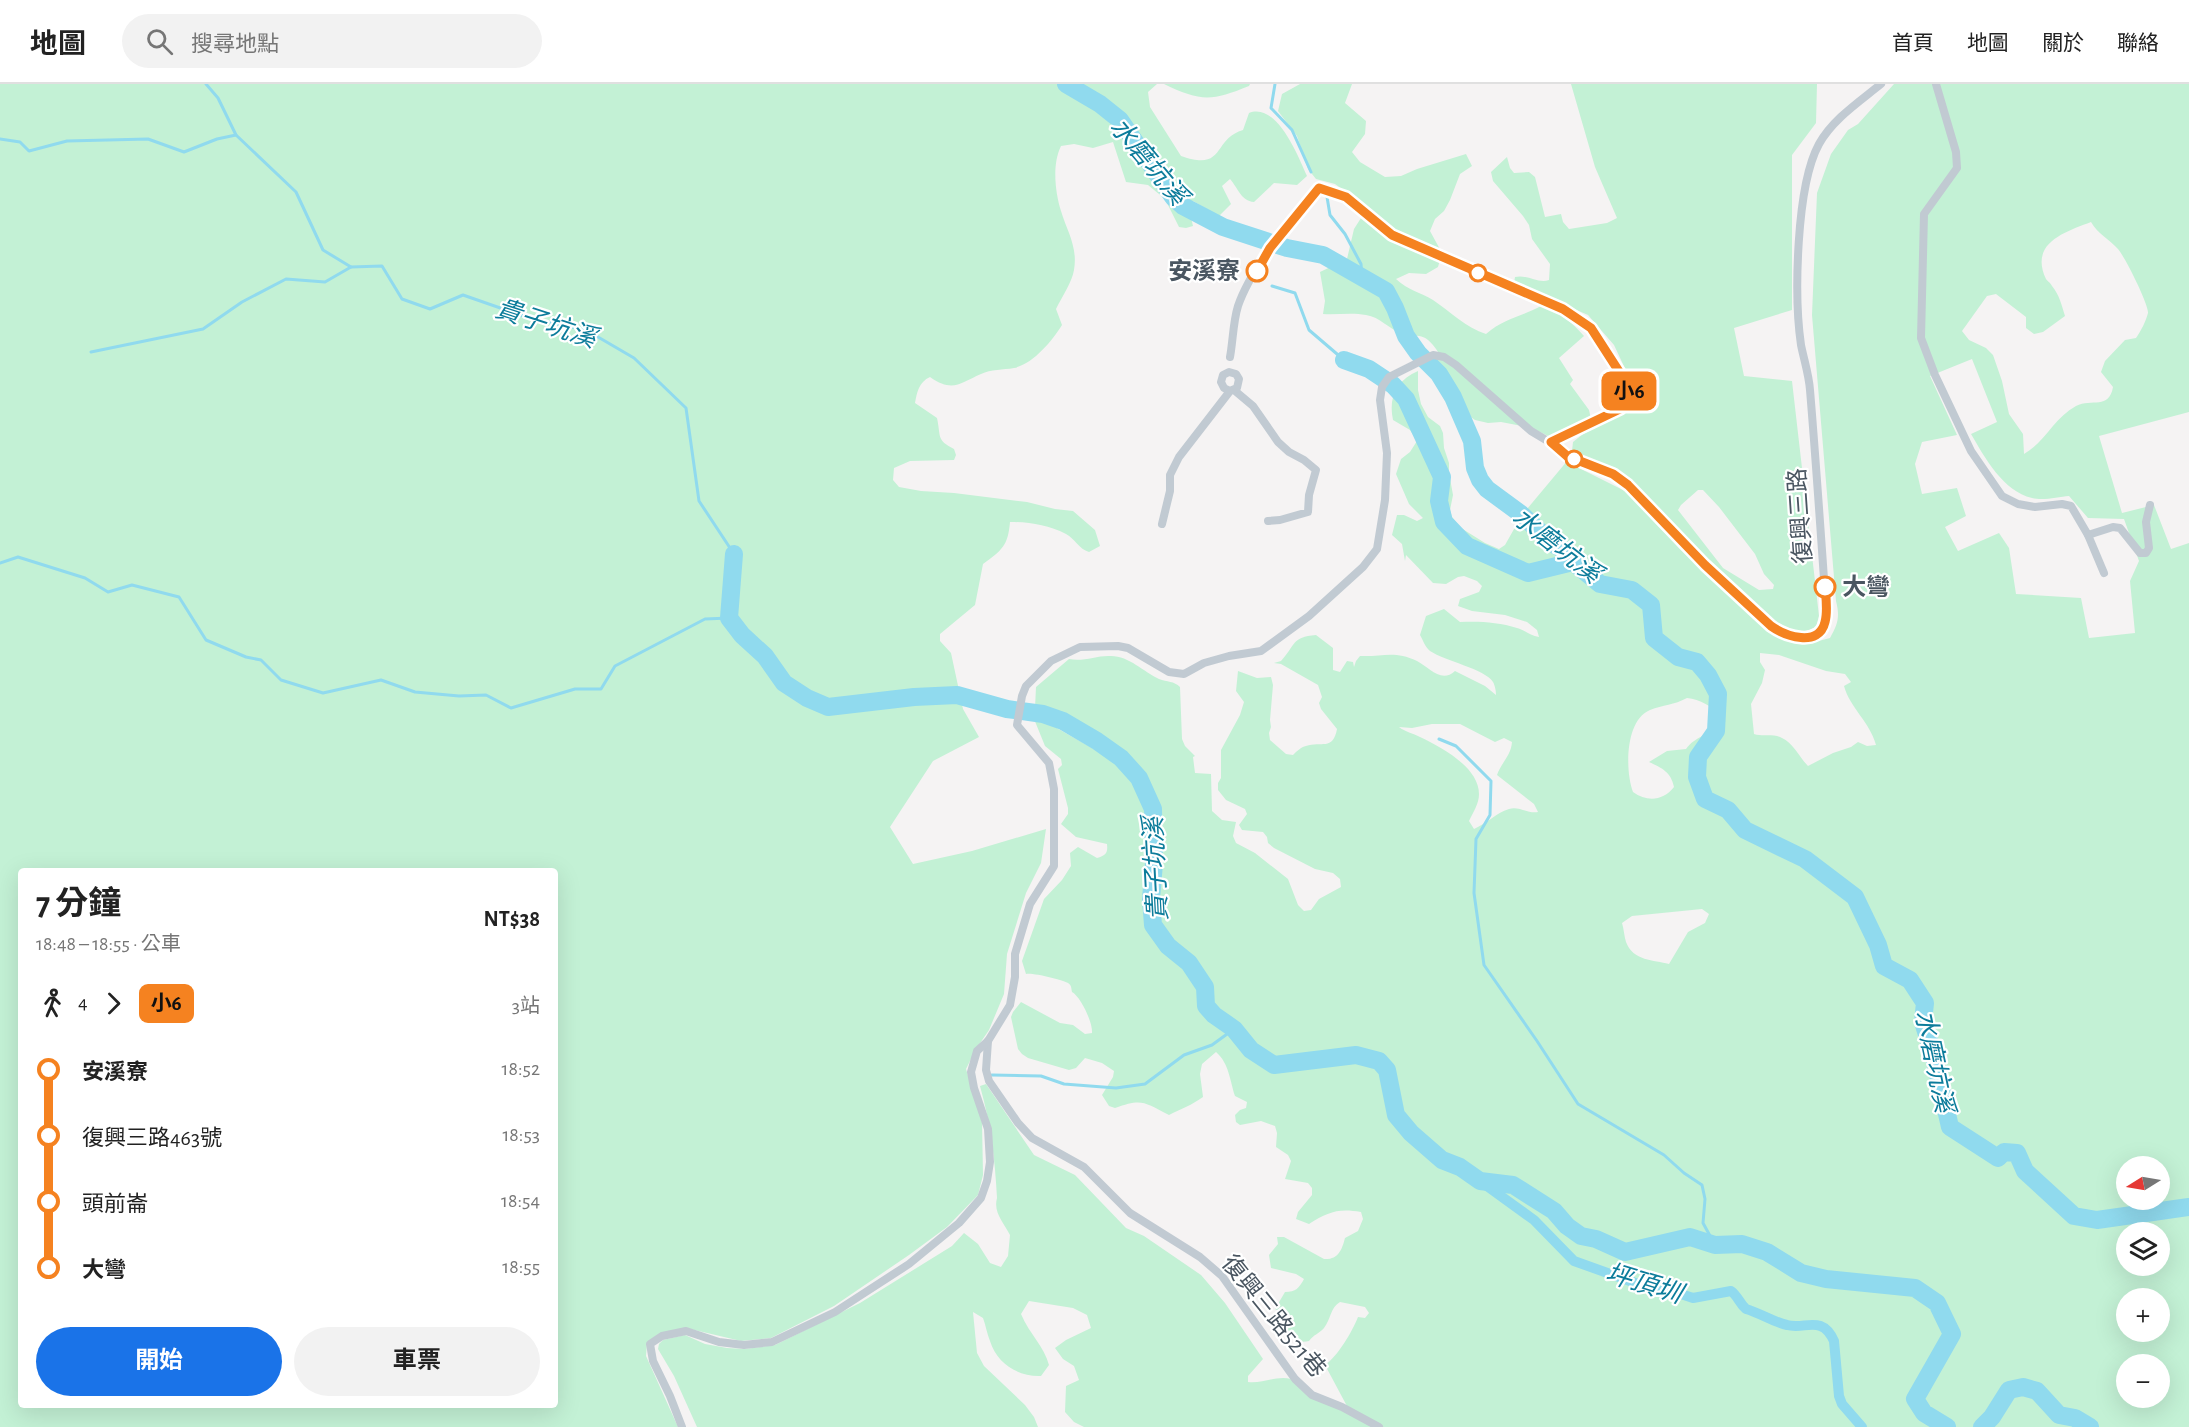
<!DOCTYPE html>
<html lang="zh-TW">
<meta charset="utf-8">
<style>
:root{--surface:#fff;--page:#f2f2f2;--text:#222;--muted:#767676;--line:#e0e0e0;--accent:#1a73e8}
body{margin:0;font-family:"Alegreya Sans","Noto Sans TC",sans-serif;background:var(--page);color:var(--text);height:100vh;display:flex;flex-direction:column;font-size:22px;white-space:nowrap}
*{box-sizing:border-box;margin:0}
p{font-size:20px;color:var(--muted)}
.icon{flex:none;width:33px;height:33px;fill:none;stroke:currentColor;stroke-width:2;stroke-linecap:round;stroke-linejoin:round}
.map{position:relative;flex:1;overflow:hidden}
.panel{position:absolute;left:18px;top:784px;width:540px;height:540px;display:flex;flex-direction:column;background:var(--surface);border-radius:6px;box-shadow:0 6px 24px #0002}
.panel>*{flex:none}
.badge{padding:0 12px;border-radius:9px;font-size:21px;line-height:39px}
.needle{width:39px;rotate:259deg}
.buttons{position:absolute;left:2116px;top:1072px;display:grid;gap:12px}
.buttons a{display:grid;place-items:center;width:54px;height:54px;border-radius:50%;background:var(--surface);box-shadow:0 6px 24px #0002;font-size:30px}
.map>.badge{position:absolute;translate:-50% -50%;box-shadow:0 0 0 3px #fff}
.legs{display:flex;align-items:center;gap:9px;height:66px;padding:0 18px;font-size:20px}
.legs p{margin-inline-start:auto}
.headline{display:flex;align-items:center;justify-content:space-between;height:102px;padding:0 18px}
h1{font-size:33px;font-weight:700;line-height:45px}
.cta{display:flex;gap:12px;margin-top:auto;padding:12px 18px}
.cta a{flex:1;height:69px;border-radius:36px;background:var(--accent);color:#fff;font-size:24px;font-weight:700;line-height:69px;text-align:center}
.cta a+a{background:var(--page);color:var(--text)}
ul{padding:0 18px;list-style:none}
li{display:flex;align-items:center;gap:21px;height:66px;font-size:22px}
li i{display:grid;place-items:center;width:9px;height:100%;margin:0 8px;background:currentColor}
li i::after{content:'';width:15px;height:15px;margin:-8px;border:4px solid;border-radius:50%;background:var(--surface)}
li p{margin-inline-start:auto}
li:first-child i{background:linear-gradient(#0000 50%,currentColor 0)}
li:last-child i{background:linear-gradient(currentColor 50%,#0000 0)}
header{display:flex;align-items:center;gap:36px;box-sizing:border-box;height:84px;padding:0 30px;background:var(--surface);border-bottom:2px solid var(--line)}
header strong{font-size:28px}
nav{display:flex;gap:33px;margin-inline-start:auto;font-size:21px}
.search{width:420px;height:54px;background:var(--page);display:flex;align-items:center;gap:15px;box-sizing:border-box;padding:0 21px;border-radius:33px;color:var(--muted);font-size:22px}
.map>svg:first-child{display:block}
.green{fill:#c3f1d5;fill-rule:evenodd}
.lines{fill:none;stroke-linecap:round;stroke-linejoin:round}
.stream{stroke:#90daee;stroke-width:3}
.canal{stroke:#90daee;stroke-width:10}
.river{stroke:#90daee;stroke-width:18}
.minor{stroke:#c1cad2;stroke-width:8}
.line-1-casing{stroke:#fff;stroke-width:14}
.line-1{stroke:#f58220;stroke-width:9}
.stop-1-dot{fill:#fff;stroke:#f58220;stroke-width:3}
.labels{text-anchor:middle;stroke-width:4.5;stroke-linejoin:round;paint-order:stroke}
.stop-label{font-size:24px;font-weight:bold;fill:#4a5661;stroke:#fff;text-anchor:end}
.street-label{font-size:24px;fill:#4a5661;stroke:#fff}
.water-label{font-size:26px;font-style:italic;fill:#0c7c9b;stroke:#fff}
</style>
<header>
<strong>地圖</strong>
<div class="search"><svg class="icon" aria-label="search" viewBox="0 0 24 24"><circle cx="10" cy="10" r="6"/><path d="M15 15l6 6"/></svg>搜尋地點</div>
<nav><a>首頁</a><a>地圖</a><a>關於</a><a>聯絡</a></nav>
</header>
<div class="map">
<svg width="2189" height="1343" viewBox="0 0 2189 1343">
<rect width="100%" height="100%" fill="#f5f3f3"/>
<!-- green -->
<g class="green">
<path d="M0,0h1157l-9,8 2,15 31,49c45,16 31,-17 62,-26l6,-17c28,-11 49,43 58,63l-10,9 -23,-2 -20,19c-13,-1 -16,-14 -24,-23l-8,7 9,18 -12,12 -26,-15 -4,1 -1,3 5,21 -7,2 -7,-1 -14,-28 -17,-14 -22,-3 -13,-40 -20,6 -19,-4 -13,2c-9,18 -6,46 0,65 6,20 17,36 13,59 -2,12 -12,27 -18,39l6,16c-10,16 -29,39 -48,43 -11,2 -23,1 -33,6 -21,9 -28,19 -51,3 -11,5 -13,15 -15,26l22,15c4,18 -1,22 17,31l2,6 -2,5 -44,1 -16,7 -1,12 6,7 22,4 33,2 73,9 28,7 18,2 22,19 5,16 -11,6c-10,-3 -14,-13 -23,-18 -18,-9 -36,-12 -56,-12 -2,24 -8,28 -27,42l-8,41 -35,29v7l11,12 12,56 16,28 -46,24 -43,66 23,37 59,-13 74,-22 -5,34 -15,30 -19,61 -3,40 -15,36 -13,19 -10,20 16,53 1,53 -5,20 -31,32 -38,28 -75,51 -63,32 -30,3 -55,-13 -39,15 -1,13 32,71h-678zM21,788h534v534h-534z"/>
<path d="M1164,0h86l-1,2c-37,15 -48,16 -85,-2z"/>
<path d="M1300,0h52l-7,19 21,18 -1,13 -13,18 8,10 25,15 16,-1 16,-7 49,-15 6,12 -12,8 -10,26 -6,11 -9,8 -5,12 12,22 -4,14 -12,7 -17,-1 -13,6c13,12 24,13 37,21 18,12 33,28 53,34 18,-16 35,-17 55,-28 19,7 30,15 43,30l-25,22 14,22 -3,4 19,26 2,9 -30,15 -11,3 -18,-9 -31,-6 -13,1 -13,-3 -29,-20 -9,-18 -3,-20 7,-6c-17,-25 -16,-17 -42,-24 -10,-3 -19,-15 -33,-17 -14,-3 -29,0 -43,-1l2,-13 -5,-29 27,-13 7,-30 7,-11 -4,-16 -11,-10 -11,-8 -19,-5 -8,-10 -11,-33 -19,-25 4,-17z"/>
<path d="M1571,0h246l-1,39 -24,32v155l-58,18 10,48 48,5 27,235 -3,11 -15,6 -13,-2 -15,-8 -50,-48 -92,-94 -18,-11 -36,-14 -5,-5 1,-9 10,-8 49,-26 4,-8v-8l-22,-47 -26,-30 -74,-32 1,-6c12,-3 23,7 34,3l1,-16 -18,-25 -3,-14 -6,-9 -30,-35 -2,-9 16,-15 3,11 4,5 15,-1 6,5 10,40 16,-3 2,8 6,7 38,-6 10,-5 -22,-51zM1698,406h5l16,17 36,47 9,20 10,11 -1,4 -14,1 -36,-22 -45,-58 3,-5z"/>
<path d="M1894,0h295v328l-90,24 23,77 32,-8 17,44 18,-6v884h-1105l-10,-5 -9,-10 1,-26 13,-6 -5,-14 -11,-7 -8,-11 11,-8 25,-12 -4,-13 -14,-7 -44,-7 -8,13c9,21 23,32 28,51l-8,11c-22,1 -44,-12 -51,-35 -3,-7 -4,-15 -7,-23l-10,-6 4,41 7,13 41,39 9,12 4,10h-341l-23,-51 -16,-27 1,-5 4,-4 22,-5 20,9 22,4 18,1 30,-4 85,-42 92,-57 12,-13 14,11 12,19 11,4 7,-11 2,-21c-6,-12 -17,-22 -13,-37 -2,-39 -6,-73 -17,-112l6,-2 48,71 41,20 51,53 18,8 57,39 24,28 38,56 -15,17v6c14,2 29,-7 43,-3 15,5 37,25 53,33l4,-4 -23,-43c13,-9 27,-33 33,-48l7,1 4,-5 -4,-6 -25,-5c-10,6 -9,17 -16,26 -4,5 -11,7 -15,13 -19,5 -24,-15 -28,-29l-6,-3 10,-17c11,0 14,-4 19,-13l-8,-5 -25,-6 -2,-13 9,-11 -1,-7h7l40,22c14,1 18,-9 21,-21l13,-7 5,-12 -2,-7c-23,-4 -33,0 -52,12l-13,-5 2,-7 14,-17v-7l-4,-5 -23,-4 6,-18 -3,-6 -12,-8 1,-14 -2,-7 -14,-5 -21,4 -4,-3 -1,-7 5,-5 6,-2 1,-6 -12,-6c-5,-15 -6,-33 -19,-44l-14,12 -2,10 3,23c-11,8 -22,12 -34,18 -25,-13 -27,-17 -54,-7l-6,-2 -7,-11 11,-18 1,-6 -12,-8 -17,-5 -9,10 -7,2 -41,-12 -6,-4 -4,-5 -7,-32 2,-5 8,-10 39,21 13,2 12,9 7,-1c1,-10 -11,-36 -20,-41 -1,-4 0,-6 -4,-9 -4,-3 -37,-11 -42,-9l-4,-13 22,-62 18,-19 9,-14 -1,-13 8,-6 19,11c9,-3 11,-5 10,-14l-31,-7 -15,-13 7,-10v-6l-10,-39 4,-4 -1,-6 -16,-13 -13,-32 83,47c-9,-19 -60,-42 -80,-53l1,-21 33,-28c15,3 28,-4 42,-3 18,0 33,16 48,23 8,3 15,2 21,8l2,52 3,7 10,10 -2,1 2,16 16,1 1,37 10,9 14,2 -3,14 3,7 19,10 33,26 10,26 6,6 7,-1 8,-11 22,-12 -1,-8 -7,-6 -18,-4 -41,-21 -6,-5 -1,-6 -4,-5 -21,-2 -3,-5 8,-11 -2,-5 -19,-9 -8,-10v-7l3,-5v-28l19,-35 4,-13 -8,-11 2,-20 19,7 14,-1 2,8 -3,35 1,7 -2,6 1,7 16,14 7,1c4,-4 8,-8 13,-9 15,-5 27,5 31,-17l-16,-20 -2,-6 3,-6 -4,-12 -37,-21 -7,-1 7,-2c15,-16 10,-24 35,-26l17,13v22l7,2 7,-11 6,1 1,5 2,-6 4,-5c23,1 34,-6 57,5 12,6 24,23 38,10l30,15 11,9c0,-3 -1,-10 -3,-13 -8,-13 -48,-21 -63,-31 -5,-4 -7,-11 -10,-16l6,-19 18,-7 16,13c18,-1 39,0 57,6 8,2 13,8 22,9l-2,-7 -10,-8 -22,-7 -33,-4 -14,-5 2,-7 19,-7 3,-6 -5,-5 -13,-5 -6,1 -12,7 -13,-1 -27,-28 -1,6 -3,-17 -10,-9 5,-20h7l13,6 6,-3 -14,-14 -13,-30 5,-15 9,-7 7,-11 -7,-11 -17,-10c-5,-23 4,-40 25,-49v19l3,14 7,13 12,9 3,7 1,15 5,15v10l4,22 -3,15 2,7 9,11 24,15 14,6 6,-4 17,-30 46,-55 5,5 52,26 55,58 83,78c6,2 9,7 15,10 16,9 36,6 52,1 8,-14 10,-21 6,-37l-24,-286 5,-122 14,-39 17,-24 10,-6zM2091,138c7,12 18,17 27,27 7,8 31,56 30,64 -2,8 -7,18 -12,25l-11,2 -20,21 -4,11 12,15c-4,23 -21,11 -37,19 -22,12 -31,36 -52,48l-1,-20 -14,-20 -7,-33 -9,-26 -7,-7 -17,-8 -7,-9 25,-35 9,-2 30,23v11l8,6 9,-2 22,-16c-3,-10 -6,-22 -13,-30 -2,-4 -4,-4 -6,-7 -17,-36 19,-47 45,-57zM1972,275l25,63 -26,12c14,24 32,57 61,64 11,3 26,-1 37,-2l19,22 36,1 15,42 -9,20 5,52 -46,5 -8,-40 -65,-4 -7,-46 -10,-15 -41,18 -13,-24 21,-11 -9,-28 -35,6 -7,-30 7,-22 35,-7 -27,-59zM1760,569l19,2 47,16 19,3 6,8 -7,4c6,22 26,36 32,59l-9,1 -9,-4 -7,5 -18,6 -25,13c-8,-8 -15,-23 -26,-28 -9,-5 -19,-1 -28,-4l-3,-30 11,-21 3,-13 -5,-8zM1687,614c13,1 25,9 35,18v9c-12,10 -27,11 -36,24l-19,2 -18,11c13,6 22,10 25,25 -11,14 -27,15 -41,5 -8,-21 -8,-72 17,-82 13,-5 24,-5 37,-12zM1432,640h28l35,18 9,-4 8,4c-1,14 -11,21 -15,33l37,29 4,8c-10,2 -19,-6 -29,-3 -13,4 -23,15 -35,20l-5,-8c4,-9 10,-17 10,-27 0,-27 -38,-47 -59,-57 -7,-4 -15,-5 -21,-10l13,1zM1702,825l7,5 -4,9 -17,9 -19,32c-15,-4 -36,-3 -43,-22 -2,-6 -2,-13 -4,-19l10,-7zM2127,1083h33v33h-33zM2127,1149h33v33h-33zM2127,1215h33v33h-33zM2127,1281h33v33h-33z"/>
</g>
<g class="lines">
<!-- stream -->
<g class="stream">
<path d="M206,0l12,14 18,37 60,57 27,58 28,17 31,-1 20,33 28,10 33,-14 66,23 57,12 48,28 52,50 13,93 35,53"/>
<path d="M1275,0l-4,24 21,22 19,42"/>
<path d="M0,55l20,3 9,9 38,-10 81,-2 36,13 33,-13 19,-4"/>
<path d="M1327,113l3,18 15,19 16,30 1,12"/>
<path d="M1272,202l23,7 14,37 35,30"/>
<path d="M91,268l112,-23 39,-27 44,-23 39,3 26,-15"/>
<path d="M0,479l18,-6 67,21 23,14 24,-7 47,12 27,43 40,17 15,3 20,20 42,13 58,-13 34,12 44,4 27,-1 25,13 64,-19h26l14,-23 90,-47 24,-1"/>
<path d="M1439,655l17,7 35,35 -1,34 -14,24 -2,54 10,72 53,76 41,63 86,51 20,18 18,12 3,14 -2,24 12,22"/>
<path d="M992,991l49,1 23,8 52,4 29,-4 39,-29 28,-10 22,-16"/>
</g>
<!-- canal -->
<path class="canal" d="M1480,1097l54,39 40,41 81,29 23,3 15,5 38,-7c7,5 8,12 15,18 14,4 27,13 41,16 18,5 35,-11 47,16l5,55 3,8 20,23"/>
<!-- river -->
<g class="river">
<path d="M1066,0l34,20 20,16 53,77 10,9 40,21 64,21 36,7 63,36 9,17 11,28 12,17 21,21 14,23 19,44 3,27 5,12 7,9 34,25 31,29 15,9 6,10 27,22 32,6 19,15 3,33 24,19 19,5 11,13 10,19 -2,37 -18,26 -1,20 8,22 23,11 17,20 60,29 50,38 23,48 6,21 26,14 15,23 -2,19 11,35 16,70 48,31 6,-6 13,1 8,18 49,45 23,4 92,-13"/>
<path d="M1344,276l25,9 24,16 13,14 36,78 -3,24 5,21 23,24 61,27 45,-11"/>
<path d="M734,470l-5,64 13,17 23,21 19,27 23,15 21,9 86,-10 43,-2 50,14 36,5 20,7 34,20 24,17 18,20 14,31 1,54 -3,36 2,26 15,21 21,17 16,24 1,19 8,9 20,14 17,21 23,15 82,-10 23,6 8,9 9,45 15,18 31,27 18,7 20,14 33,4 41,26 13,15 14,10 15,3 29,13 65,-15 25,8 27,-1 25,8 34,21 25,6 89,9 22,15 15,31 -37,65 9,14 23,14"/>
<path d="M1982,1343l10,-10 17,-27 14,-3 14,4 22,24 16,3 15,9"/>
</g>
<!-- minor -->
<g class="minor">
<path d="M1936,0l20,68 1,16 -33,46 -3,124 14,37 36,76 31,45 16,8 17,3 27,-3 9,2 17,29 25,-8 7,1 20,25h6l3,-5 -3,-26 4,-17"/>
<path d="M1230,273c3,-16 3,-35 8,-51 12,-35 54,-92 81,-118l27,9 46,38 171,74 28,19 38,59 -2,15 -7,7 -69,34"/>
<path d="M1234,306l19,16 25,36 11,10 15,8 12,10 -7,25 -1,17 -28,8 -12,1"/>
<path d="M1162,440l8,-33v-16l9,-18 51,-66 -6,-3 -3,-6 2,-7 6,-3 7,2 3,5 -2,9 -7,3"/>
<path d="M2088,451l16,38"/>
<path d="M988,957l-2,29 3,11 29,42 14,15 52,29 46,46 70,44 22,19 73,103 17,16 30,12 37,20"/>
<path d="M682,1343l-12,-31 -17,-35 -3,-17 12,-8 24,-5 33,11 25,3 28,-3 63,-30 74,-48 50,-41 22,-25 6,-17 3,-19 -2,-33 -14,-41 -3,-16 6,-21 11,-10 22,-36 5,-28v-23l15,-50 24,-38v-77l-5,-26 -32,-38 5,-29 4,-10 25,-25 29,-14 38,-1 10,2 41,24 15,2 20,-11 25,-7 32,-5 48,-35 54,-49 14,-18 8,-49 2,-47 -7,-53 2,-13 7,-10 44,-22 11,2 12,8 75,66 20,12 16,13 46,18 15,11 77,80 66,61c14,10 47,22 54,-4 2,-4 1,-10 1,-14 -5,-73 -10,-146 -16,-218 -1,-15 -6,-30 -9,-45 -7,-48 -5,-159 18,-201 14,-25 40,-42 62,-60"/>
</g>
</g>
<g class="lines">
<defs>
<path id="line-1" d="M1257,187l13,-23 49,-60 27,9 46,38 171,74 28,19 38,59 -2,15 -7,7 -69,33 16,14 46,18 15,11 77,80 66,61c14,10 48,22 54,-4 3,-11 1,-24 0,-35"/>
</defs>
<!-- line-1 casing -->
<use href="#line-1" class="line-1-casing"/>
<!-- line-1 -->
<use href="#line-1" class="line-1"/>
</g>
<!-- markers -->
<g class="stop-1-dot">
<circle cx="1257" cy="187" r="10"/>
<circle cx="1478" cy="189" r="8"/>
<circle cx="1574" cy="375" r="8"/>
<circle cx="1825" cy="503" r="10"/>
</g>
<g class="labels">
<!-- stop labels -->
<g class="stop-label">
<text x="1240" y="195">安溪寮</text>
<text x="1842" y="511" text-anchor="start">大彎</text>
</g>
<!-- street labels -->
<g class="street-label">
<text transform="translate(1800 432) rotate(-94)" y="8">復興三路</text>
<text transform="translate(1274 1232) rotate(51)" y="8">復興三路521巷</text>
</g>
<!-- water labels -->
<g class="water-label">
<text transform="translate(1149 77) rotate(50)" y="9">水磨坑溪</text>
<text transform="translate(546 239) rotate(18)" y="9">貴子坑溪</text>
<text transform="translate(1557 461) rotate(38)" y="9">水磨坑溪</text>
<text transform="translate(1155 785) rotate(-93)" y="9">貴子坑溪</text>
<text transform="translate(1935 977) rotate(78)" y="9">水磨坑溪</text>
<text transform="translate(1644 1199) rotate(17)" y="9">坪頂圳</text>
</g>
</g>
</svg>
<div class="buttons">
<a><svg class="needle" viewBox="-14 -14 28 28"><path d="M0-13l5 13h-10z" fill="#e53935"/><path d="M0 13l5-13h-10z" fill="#767676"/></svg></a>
<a><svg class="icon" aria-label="layers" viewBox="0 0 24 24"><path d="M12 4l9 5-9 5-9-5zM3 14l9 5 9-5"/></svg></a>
<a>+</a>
<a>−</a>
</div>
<b class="badge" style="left:1629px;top:307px;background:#f58220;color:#111">小6</b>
<section class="panel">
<div class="headline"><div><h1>7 分鐘</h1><p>18:48 – 18:55 · 公車</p></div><b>NT$38</b></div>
<div class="legs"><svg class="icon" aria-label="walk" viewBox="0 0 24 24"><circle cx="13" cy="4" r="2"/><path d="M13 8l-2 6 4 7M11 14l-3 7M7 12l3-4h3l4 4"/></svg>4<svg class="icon" aria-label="forward" viewBox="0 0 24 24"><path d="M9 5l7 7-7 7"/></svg><b class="badge" style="background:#f58220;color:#111">小6</b><p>3站</p></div>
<ul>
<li><i style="color:#f58220"></i><b>安溪寮</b><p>18:52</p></li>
<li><i style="color:#f58220"></i><span>復興三路463號</span><p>18:53</p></li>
<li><i style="color:#f58220"></i><span>頭前崙</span><p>18:54</p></li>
<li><i style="color:#f58220"></i><b>大彎</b><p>18:55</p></li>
</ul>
<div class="cta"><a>開始</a><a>車票</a></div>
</section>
</div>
